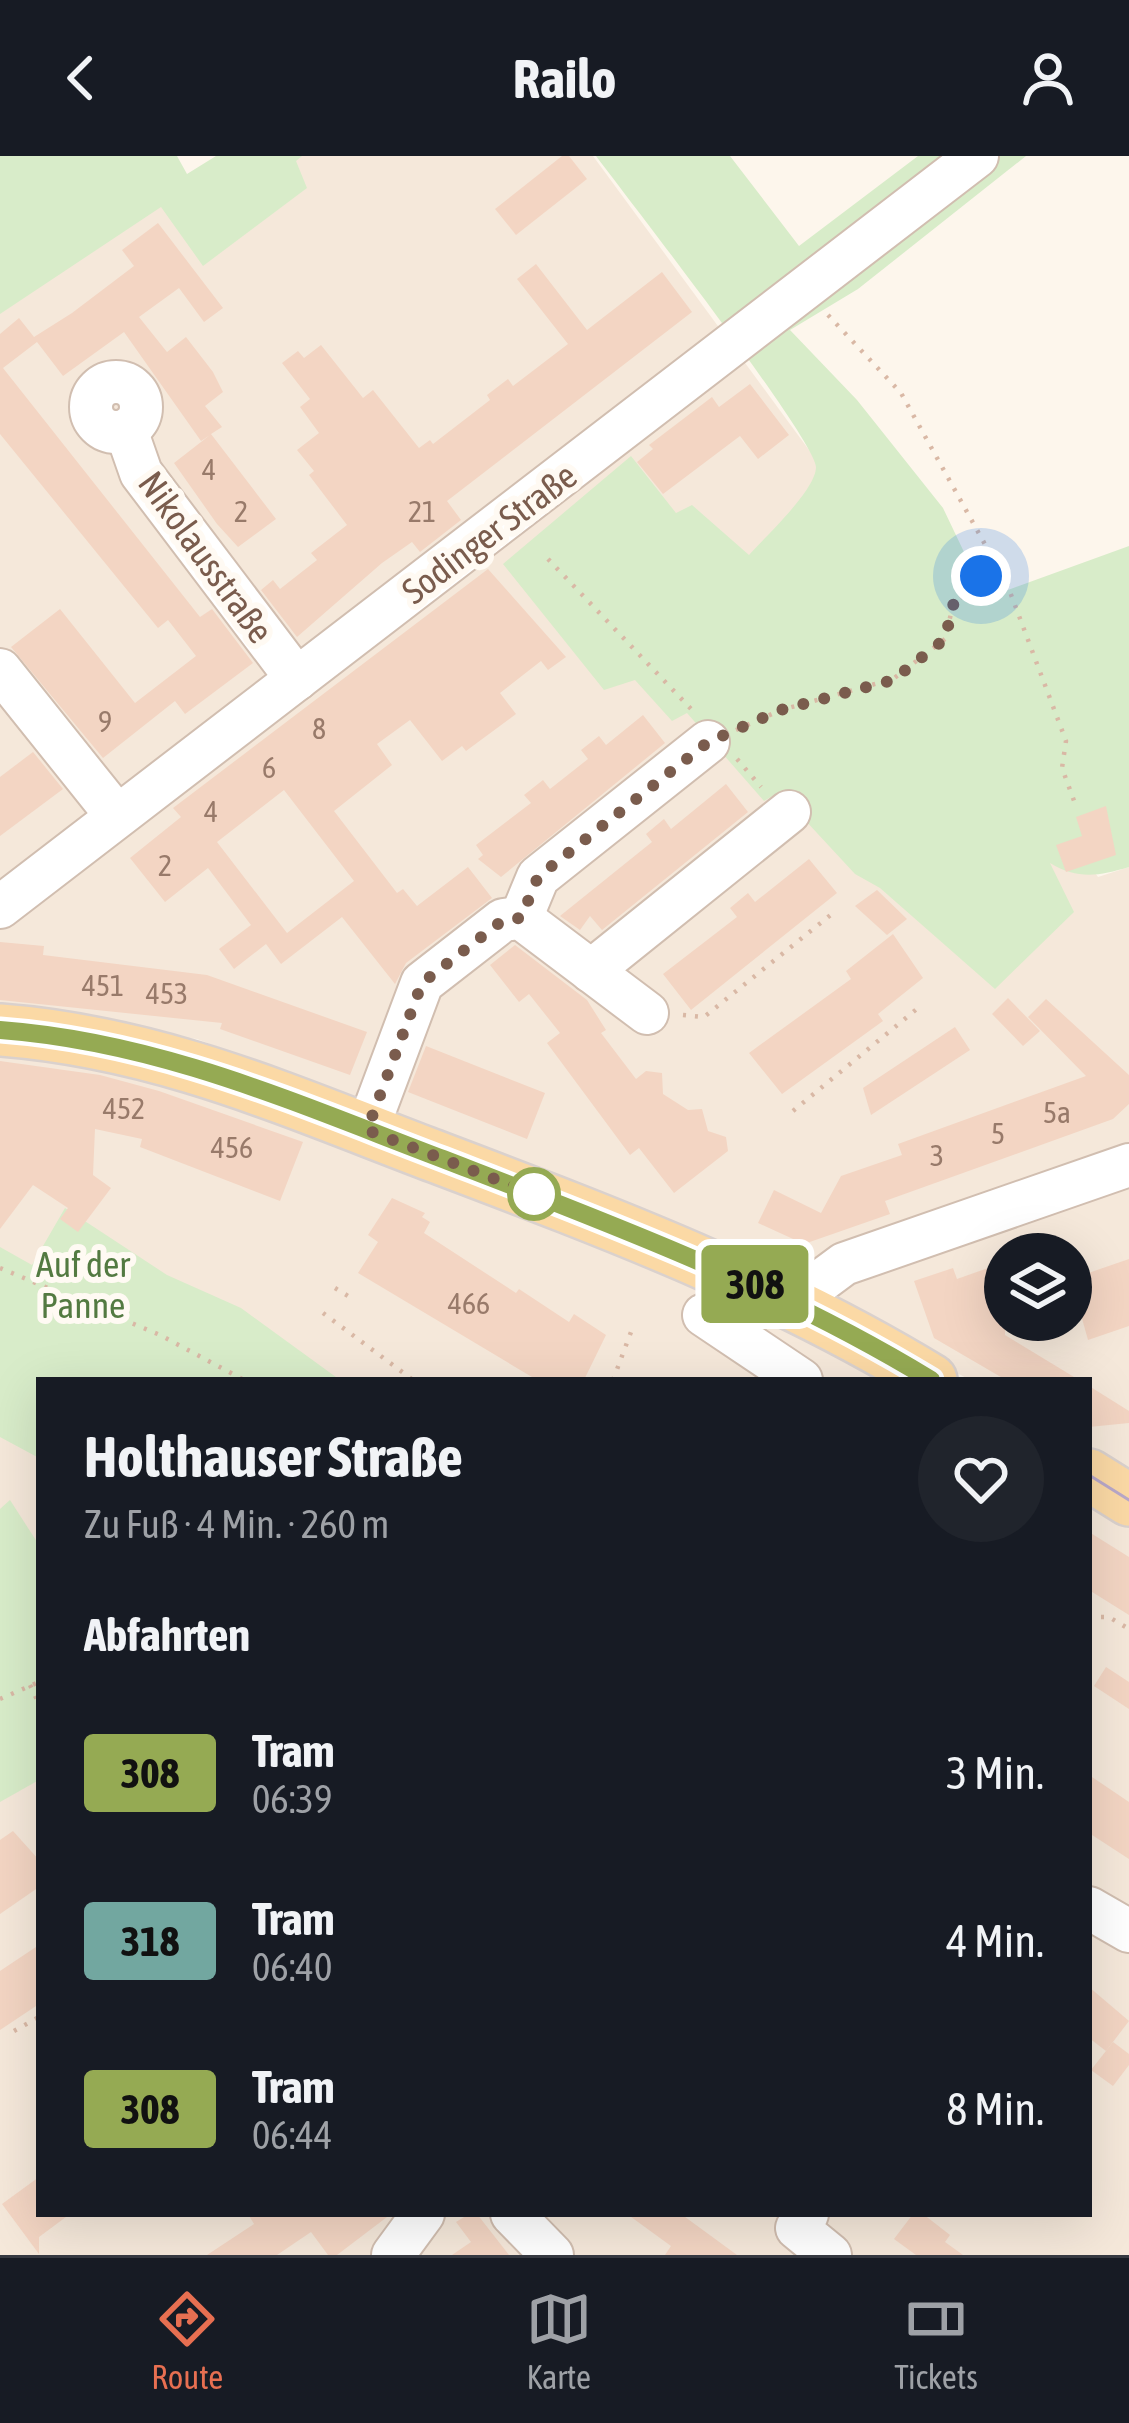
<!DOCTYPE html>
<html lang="de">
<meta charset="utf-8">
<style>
:root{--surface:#171b24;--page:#20242c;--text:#f1f3f6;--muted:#9ea1a6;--line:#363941;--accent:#e76f51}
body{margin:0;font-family:"Asap Condensed",sans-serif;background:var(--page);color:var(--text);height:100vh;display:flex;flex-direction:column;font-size:45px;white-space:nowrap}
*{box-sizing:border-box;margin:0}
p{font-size:39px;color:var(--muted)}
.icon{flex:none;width:66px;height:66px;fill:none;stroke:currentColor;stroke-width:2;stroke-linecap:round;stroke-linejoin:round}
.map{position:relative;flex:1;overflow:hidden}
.drawer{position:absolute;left:36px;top:1221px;width:1056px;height:840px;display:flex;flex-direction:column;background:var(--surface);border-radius:0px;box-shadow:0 12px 48px #0002}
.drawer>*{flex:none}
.badge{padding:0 24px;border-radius:9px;font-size:42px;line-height:78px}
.controls{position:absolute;left:984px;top:1077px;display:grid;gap:24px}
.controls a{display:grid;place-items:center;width:108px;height:108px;border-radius:50%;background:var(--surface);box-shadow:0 12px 48px #0002;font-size:60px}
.you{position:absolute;width:60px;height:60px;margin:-30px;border:9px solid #fff;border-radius:50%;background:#1a73e8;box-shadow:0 0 0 18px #1a73e833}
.map>.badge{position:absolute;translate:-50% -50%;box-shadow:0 0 0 6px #fff}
h2{padding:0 48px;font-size:45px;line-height:108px}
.round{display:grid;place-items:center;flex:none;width:126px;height:126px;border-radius:63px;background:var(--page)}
.headline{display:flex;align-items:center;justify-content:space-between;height:204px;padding:0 48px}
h1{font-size:57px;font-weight:700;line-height:90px}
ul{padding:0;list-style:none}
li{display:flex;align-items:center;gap:36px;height:168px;padding:0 48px}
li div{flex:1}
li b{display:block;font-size:45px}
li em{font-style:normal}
li .badge{min-width:132px;font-weight:700;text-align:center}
header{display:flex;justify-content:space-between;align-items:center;height:156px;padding:0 48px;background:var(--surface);font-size:54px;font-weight:700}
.tabs{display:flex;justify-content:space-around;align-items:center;height:168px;border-top:3px solid var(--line);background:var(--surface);font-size:33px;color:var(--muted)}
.tabs a{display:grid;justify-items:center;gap:6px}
.tabs .active{color:var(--accent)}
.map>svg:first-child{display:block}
.residential{fill:#f5e8da;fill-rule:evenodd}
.green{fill:#d8ecc9}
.building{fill:#f3d5c3;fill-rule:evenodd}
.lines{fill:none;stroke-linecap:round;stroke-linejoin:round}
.minor-casing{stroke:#d1beb0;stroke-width:46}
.major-casing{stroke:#dad1cd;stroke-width:56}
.path{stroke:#d9b8a5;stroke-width:4.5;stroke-dasharray:3 9;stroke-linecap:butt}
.minor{stroke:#fff;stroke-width:42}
.major{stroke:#fbd9a5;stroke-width:51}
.tram{stroke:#b9a8c9;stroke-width:3}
.line-casing{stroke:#fff;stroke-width:27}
.line{stroke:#95aa53;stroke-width:18}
.walk{stroke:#7a5c4d;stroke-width:12;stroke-dasharray:0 21.6}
.stop-dot{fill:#fff;stroke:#95aa53;stroke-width:6}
.labels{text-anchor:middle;stroke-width:12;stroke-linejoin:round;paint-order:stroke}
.number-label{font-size:30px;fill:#987a6a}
.street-label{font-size:36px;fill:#7a5c4d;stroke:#fffaf3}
.park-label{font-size:36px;fill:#537a41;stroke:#fffaf3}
</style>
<header><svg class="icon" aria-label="back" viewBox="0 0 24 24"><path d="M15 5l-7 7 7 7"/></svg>Railo<svg class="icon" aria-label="person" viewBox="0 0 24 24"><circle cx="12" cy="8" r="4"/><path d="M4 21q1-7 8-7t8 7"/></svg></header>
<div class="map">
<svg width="1129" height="2099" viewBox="0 0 1129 2099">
<rect width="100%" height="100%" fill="#fdf6ec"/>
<!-- residential -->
<g class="residential">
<path d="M222,0h371l216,294 289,427 31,-10v606l-40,-24v-69h-119l-176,-95 -374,-161 -223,-85 -197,-23v-717zM1005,1098h66v66h-66z"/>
<path d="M0,892l165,31 233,82 381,162 99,57h-839v834h1050v-711l40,23v729h-1129z"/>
</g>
<!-- green -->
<g class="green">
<path d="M0,0h177l10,18 29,-18h86l-6,5 11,27 -104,78 -42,-59 -161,107z"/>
<path d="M596,0h134l69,90 119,-90h108l-168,133 -68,41 67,70 86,108 43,90 143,-52v321c-30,9 -51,13 -79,-4l24,49 -79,77 -115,-101 -25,-14 -76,-82 -15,9 -77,-88 -15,8 -37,-41 -31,10 -101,-126 128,-108 45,57 16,-8 57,50c16,-18 67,-65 67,-88 -1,-28 -190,-271 -220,-311z"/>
<path d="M65,1052l102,67 74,33 99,72h-301v78l-39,-21v-190l32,18z"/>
<path d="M10,1344l29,45v235l-39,22v-293z"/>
</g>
<!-- building -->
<g class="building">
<path d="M562,0h7l18,23 -71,56 -21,-26z"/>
<path d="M158,67l65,85 -19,14 -25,-34 -40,29 28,35 19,-15 27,35 10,20 -18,14 17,21 -11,7 65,85 -38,28 -21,-23 -43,-61 36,-28 -9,6 -77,-109 -61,44 -26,-34 -34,26 197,249 12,-8 41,54 -68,51 -10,-13 -72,57 -92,-111 49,-38 75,94 61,-47 -28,-36 -10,8 -158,-194v-100l19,-16 15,19 38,-24 62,-47 -12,-16z"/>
<path d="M536,108l51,66 75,-58 30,40 -245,189 14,19 -41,32 -8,-10 -30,21 -85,74 -36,-47 12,-10 7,9 37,-29 -6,-7 36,-28 -38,-50 5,-4 -17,-21 22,-17 -19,-26 10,-8 -28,-36 16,-12 6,7 17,-13 42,53 10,-8 46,58 11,-8 3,4 57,-44 -3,-5 21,-16 5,7 55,-42 -51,-65z"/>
<path d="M750,228l39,51 -31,24 -18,-23 -77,58 -26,-32 16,-13 -4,-4 63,-48 7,10z"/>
<path d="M488,413l78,88 -18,13 -7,-9 -41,32 16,21 -50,37 -4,-5 -20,15 -32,-41 -33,24 15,21 -58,46 63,82 6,-4 14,17 51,-39 24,31 -86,65 -11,21 -53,-67 -61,47 -15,-20 -32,25 -15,-20 32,-24 -43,-57 -43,34 -35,-44 51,-41 -8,-9zM284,634l70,91 -67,52 -70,-91z"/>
<path d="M643,559l22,28 -164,134 -23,-18 5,-4 -7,-10 55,-42 -7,-8 19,-15 7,9 38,-30 -7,-9 18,-14 7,9z"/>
<path d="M33,596l30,37 -63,47v-59z"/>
<path d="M726,628l22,28 -146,118 -12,-14 -10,14 -20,-14 92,-74 -6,-8 18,-15 7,10z"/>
<path d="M1106,650l10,49 -50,17 -10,-27 26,-9 -6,-19z"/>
<path d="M809,703l28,34 -146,117 -28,-36 74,-57 -7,-9 18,-15 7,9z"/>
<path d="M877,734l30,29 -20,16 -32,-29z"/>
<path d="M893,778l30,44 -45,36 5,7 -101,73 -33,-41 102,-74 -5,-8z"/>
<path d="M0,786l44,4 -1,9 164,20 160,57 -17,43 -130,-46 2,-6 -222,-23z"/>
<path d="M515,789l72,55 19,30 -5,3 35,46 10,-8 16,2 1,21 25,16 14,-1 6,22 18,6 2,14 -54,42 -35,-45 -9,7 -83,-112 13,-10 -31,-39 -10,8 -29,-37z"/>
<path d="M1008,842l32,33 -17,15 -31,-32z"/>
<path d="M1046,843l83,76v29l-16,15 -228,82 5,13 -86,30 -46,-21 16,-33 47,23 20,-37 61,-21 -4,-11 188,-68 -58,-59z"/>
<path d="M955,871l15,23 -99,65 -8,-27z"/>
<path d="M426,890l119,47 -18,46 -119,-47z"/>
<path d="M0,905l100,14 59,16 144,51 -23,59 -140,-54 2,-8 -47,-10 -2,46 18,13 -33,44 -18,-13 8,-11 -35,-23 -33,44z"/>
<path d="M392,1042l33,15 -3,4 8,5 -6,11 92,60 3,-4 50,33 5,-8 32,21 -22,45h-47l-179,-107 20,-31 -10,-7z"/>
<path d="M1129,1103v67l-41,14 -17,-61z"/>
<path d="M1005,1106v73l74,45h-73l-72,-42 -20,-57 39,-13 4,11z"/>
<path d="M1089,1230l40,25v12l-40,4z"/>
<path d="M1089,1376l40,25v58l-40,-25z"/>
<path d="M1106,1511l23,15v27l-35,-23z"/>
<path d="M1089,1619l40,27v57l-40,-26z"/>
<path d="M13,1675l26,29v27l-39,27v-74z"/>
<path d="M39,1789v59l-39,26v-59z"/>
<path d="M1089,1831l40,34 -23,30 -17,-13z"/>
<path d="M1113,1886l16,12v11l-16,21 -22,-16z"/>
<path d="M39,2021v37h31l-31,23v17l-37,-50z"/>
<path d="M248,2058h143l-54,41h-9l-17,-23 -34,23h-70l47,-31z"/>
<path d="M469,2058h8l32,41h-57l19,-13 -15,-20z"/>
<path d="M627,2058h54l56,41h-72l6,-9z"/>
<path d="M913,2058h10l27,21 -5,7 18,13h-47l-22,-16z"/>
</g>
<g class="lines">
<defs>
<g id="minor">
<circle cx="116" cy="251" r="25"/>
<path d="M126,274l15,43 156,206"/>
<path d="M0,514l117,146"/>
<path d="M0,751l977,-751"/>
<path d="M521,762l17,-41 170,-135"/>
<path d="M591,815l198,-159"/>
<path d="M367,974l55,-147 81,-63 18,-2 126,95"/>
<path d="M802,1150l11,-19 31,-23 285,-99"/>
<path d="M704,1159l97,65"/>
<path d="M1089,1752l40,23"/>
<path d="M512,2058l40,41"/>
<path d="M807,2058l-10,14 33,27"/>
<path d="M393,2099l30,-41"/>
</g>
<g id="major">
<path d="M0,874c156,12 282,68 426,123 174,66 346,130 505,227"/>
<path d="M1089,1319l40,25"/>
</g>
</defs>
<!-- minor casing -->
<use href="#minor" class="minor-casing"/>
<!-- major casing -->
<use href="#major" class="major-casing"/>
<!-- path -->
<g class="path">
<path d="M828,159l73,78 106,191 59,157 -4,27 15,41"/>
<path d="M548,403l145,152"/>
<path d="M736,574l45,-20 112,-31 52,-40 8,-34 43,-40"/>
<path d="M737,603l24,28"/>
<path d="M683,859l21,2 129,-104"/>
<path d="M793,955l125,-103"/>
<path d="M0,1112l160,67 84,45"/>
<path d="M335,1132l13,8"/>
<path d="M323,1157l90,67"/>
<path d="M613,1224l18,-48"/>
<path d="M1089,1461h20l20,12"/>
<path d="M30,1529l9,19"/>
<path d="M0,1543l39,-17"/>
<path d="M14,1875l25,-14"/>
</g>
<!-- minor -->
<use href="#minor" class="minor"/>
<!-- major -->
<use href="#major" class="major"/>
<!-- tram -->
<g class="tram">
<path d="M0,874c156,12 282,68 426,123 174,66 346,130 505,227"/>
<path d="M1089,1319l40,25"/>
</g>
</g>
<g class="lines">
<defs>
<path id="line" d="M0,874c160,12 295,73 443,129 168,65 334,127 488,221"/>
</defs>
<!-- line casing -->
<use href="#line" class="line-casing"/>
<!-- line -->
<use href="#line" class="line"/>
<!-- walk -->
<path class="walk" d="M534,1038l-167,-64 55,-147 81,-63 18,-2 17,-41 170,-135 73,-32 112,-30 52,-41 8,-34 28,-29"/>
</g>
<!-- markers -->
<circle class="stop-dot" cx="534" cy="1038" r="24"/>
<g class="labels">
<!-- number labels -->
<g class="number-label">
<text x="209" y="324">4</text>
<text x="241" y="366">2</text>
<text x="422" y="366">21</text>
<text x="105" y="576">9</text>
<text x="319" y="583">8</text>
<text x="269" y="622">6</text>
<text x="211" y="666">4</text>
<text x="165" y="720">2</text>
<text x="103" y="840">451</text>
<text x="167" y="848">453</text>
<text x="124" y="963">452</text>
<text x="1057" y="967">5a</text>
<text x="998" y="988">5</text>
<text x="232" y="1002">456</text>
<text x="937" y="1010">3</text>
<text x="469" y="1158">466</text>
</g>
<!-- street labels -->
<g class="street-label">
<text transform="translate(489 377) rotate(-37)" y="13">Sodinger Straße</text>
<text transform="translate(206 401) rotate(54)" y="13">Nikolausstraße</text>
</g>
<!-- park labels -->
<g class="park-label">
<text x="83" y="1121">Auf der<tspan x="83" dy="41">Panne</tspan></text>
</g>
</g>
</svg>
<div class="controls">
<a><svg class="icon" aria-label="layers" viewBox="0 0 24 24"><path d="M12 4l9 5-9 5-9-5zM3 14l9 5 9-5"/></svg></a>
</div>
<div class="you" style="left:981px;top:420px"></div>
<b class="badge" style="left:755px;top:1128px;background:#95aa53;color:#111">308</b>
<section class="drawer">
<div class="headline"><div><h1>Holthauser Straße</h1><p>Zu Fuß · 4 Min. · 260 m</p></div><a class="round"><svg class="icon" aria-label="heart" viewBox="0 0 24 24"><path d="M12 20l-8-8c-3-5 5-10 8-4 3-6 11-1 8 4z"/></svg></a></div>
<h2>Abfahrten</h2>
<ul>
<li><span class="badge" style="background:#95aa53;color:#111">308</span><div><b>Tram</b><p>06:39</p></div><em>3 Min.</em></li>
<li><span class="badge" style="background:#72a7a0;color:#111">318</span><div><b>Tram</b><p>06:40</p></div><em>4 Min.</em></li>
<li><span class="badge" style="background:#95aa53;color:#111">308</span><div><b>Tram</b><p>06:44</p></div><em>8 Min.</em></li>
</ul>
</section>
</div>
<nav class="tabs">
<a class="active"><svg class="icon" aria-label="directions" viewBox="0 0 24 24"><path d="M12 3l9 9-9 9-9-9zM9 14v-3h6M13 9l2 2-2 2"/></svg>Route</a>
<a><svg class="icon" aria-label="map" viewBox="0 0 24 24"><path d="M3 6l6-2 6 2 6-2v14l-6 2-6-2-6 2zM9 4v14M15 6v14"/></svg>Karte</a>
<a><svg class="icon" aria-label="tickets" viewBox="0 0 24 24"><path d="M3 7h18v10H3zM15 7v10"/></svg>Tickets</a>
</nav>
